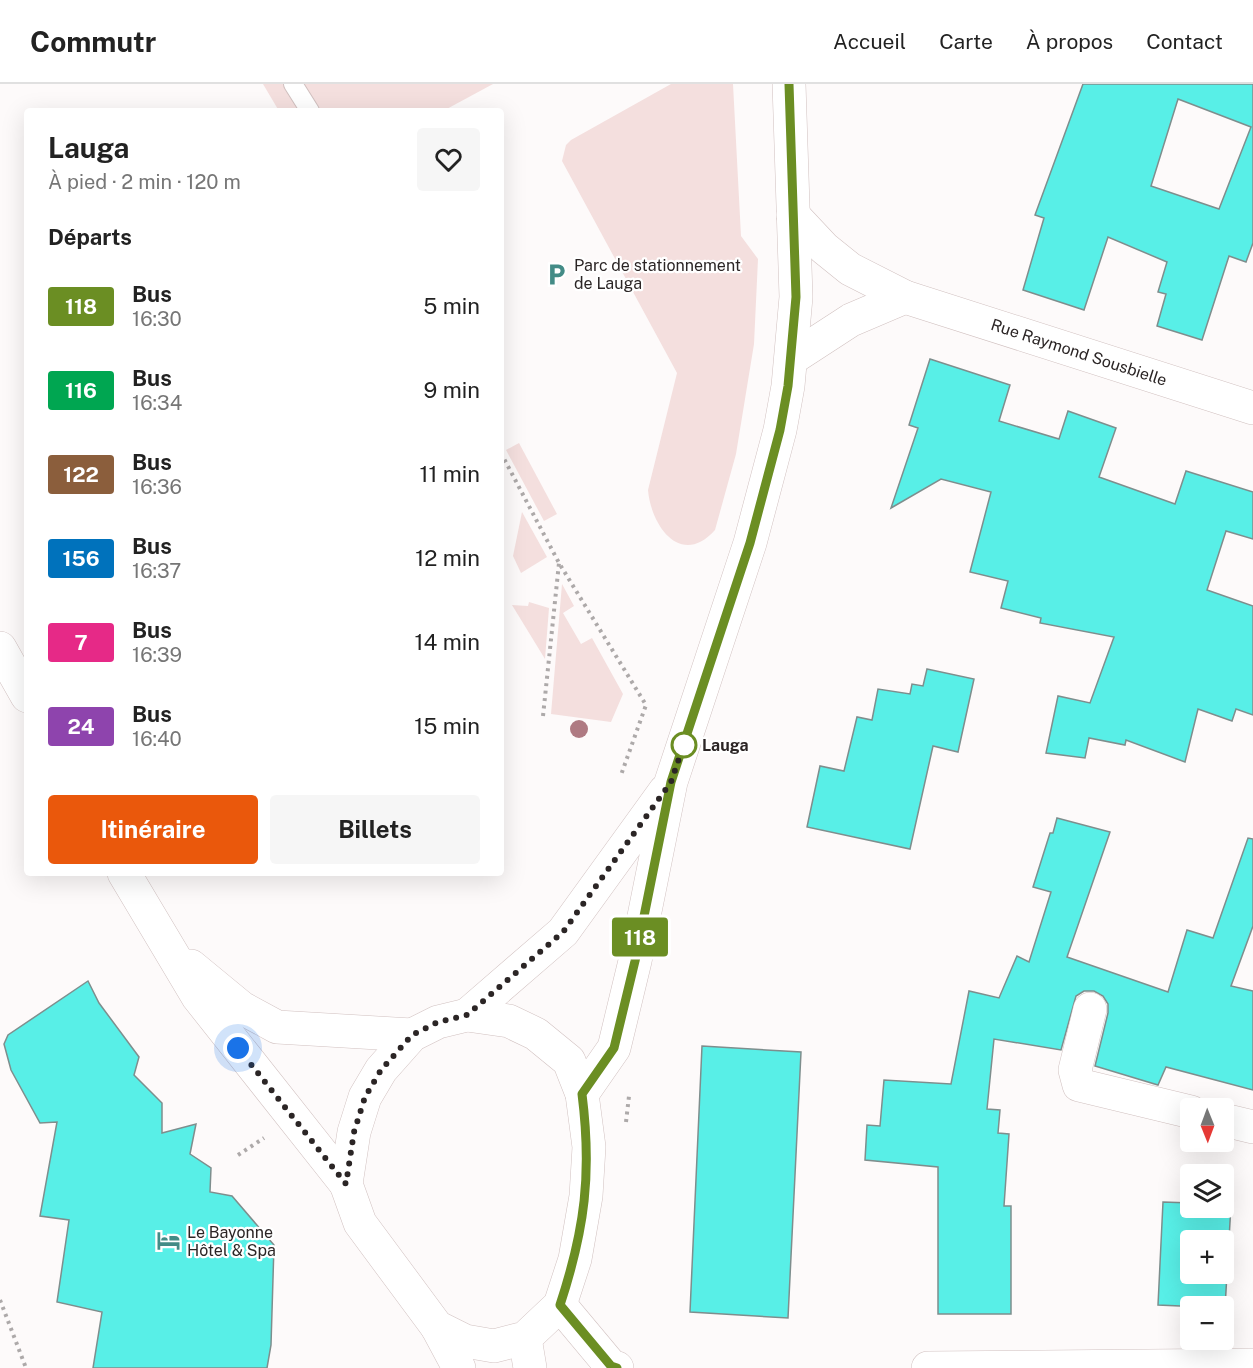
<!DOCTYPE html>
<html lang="fr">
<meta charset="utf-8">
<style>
:root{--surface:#fff;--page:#f6f6f6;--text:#222;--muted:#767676;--line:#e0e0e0;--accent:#ea580c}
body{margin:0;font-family:"Public Sans",sans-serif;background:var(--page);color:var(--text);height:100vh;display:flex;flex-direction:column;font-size:22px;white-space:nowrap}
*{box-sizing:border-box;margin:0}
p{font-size:20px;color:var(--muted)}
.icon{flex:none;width:33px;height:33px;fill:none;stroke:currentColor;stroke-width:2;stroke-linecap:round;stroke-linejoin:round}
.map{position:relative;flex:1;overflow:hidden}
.drawer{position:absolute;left:24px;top:24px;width:480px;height:768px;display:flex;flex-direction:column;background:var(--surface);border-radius:6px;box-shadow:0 6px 24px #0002}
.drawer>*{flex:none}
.badge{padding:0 12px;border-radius:4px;font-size:21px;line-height:39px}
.needle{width:39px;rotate:179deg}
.controls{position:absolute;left:1180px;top:1014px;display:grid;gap:12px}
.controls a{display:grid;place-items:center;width:54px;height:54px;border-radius:6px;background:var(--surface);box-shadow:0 6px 24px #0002;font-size:30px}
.you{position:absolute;width:30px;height:30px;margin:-15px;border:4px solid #fff;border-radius:50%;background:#1a73e8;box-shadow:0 0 0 9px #1a73e833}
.map>.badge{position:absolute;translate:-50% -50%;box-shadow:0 0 0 3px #fff}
h2{padding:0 24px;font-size:22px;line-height:54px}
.round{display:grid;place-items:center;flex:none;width:63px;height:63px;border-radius:6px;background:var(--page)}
.summary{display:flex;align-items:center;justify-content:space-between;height:102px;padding:0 24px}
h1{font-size:28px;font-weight:700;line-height:45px}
.action{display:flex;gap:12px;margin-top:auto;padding:12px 24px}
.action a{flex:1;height:69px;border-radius:6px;background:var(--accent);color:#fff;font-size:24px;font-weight:700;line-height:69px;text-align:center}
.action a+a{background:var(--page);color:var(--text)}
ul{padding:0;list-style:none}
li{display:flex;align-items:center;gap:18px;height:84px;padding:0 24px}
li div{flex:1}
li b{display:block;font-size:22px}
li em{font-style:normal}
li .badge{min-width:66px;font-weight:700;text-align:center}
header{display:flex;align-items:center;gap:36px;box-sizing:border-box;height:84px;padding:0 30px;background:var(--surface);border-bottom:2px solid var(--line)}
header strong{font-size:28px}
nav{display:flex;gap:33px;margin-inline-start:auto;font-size:21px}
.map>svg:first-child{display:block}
.green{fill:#f4dfde}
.building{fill:#58efe7;stroke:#7e8e8d;stroke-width:1.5;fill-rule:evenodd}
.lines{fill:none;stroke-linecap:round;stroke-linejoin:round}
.lane-casing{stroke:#d1c1c0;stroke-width:20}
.street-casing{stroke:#d1c1c0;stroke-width:34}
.secondary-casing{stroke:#d1c1c0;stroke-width:34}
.path{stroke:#ada9a9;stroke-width:4;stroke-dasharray:3 4.5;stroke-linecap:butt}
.lane{stroke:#fff;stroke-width:18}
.street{stroke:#fff;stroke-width:33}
.secondary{stroke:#fff;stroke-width:33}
.tree{fill:#af7a82}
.line-casing{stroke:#fff;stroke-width:14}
.line{stroke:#6b8e23;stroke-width:9}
.walk{stroke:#2b2525;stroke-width:6;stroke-dasharray:0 10.8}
.stop-dot{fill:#fff;stroke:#6b8e23;stroke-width:3}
.labels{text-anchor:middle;stroke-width:4.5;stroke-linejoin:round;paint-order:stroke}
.poi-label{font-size:16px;fill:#2b2525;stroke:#fff;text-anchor:start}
.street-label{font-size:16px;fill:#2b2525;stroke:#fff}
.stop-label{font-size:16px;font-weight:bold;fill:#2b2525;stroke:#fff;text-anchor:start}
</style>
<header>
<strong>Commutr</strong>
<nav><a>Accueil</a><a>Carte</a><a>À propos</a><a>Contact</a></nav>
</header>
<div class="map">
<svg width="1253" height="1284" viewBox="0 0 1253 1284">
<rect width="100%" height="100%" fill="#fdfafa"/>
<!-- green -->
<g class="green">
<path d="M263,0h230l-50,27h-164z"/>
<path d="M671,0h62l8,152 17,23 -4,85 -18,110 -21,76c-34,38 -64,-4 -67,-40l29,-117 -115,-212 4,-16 5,-5z"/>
<path d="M519,359l38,71 -13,7 -38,-71z"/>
<path d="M522,428l25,45 -26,16 -8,-17z"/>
<path d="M562,500l12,22 -11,7 18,31 11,-6 31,56 -12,28 -60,-8z"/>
<path d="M529,518l20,6 -4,51 -33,-54 16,1z"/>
</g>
<!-- building -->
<g class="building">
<path d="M1083,0h170v159l-7,19 -17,-6 -27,84 -45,-14 9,-32 -8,-2 9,-30 -59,-25 -24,73 -61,-20 21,-72 -9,-3zM1178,15l73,28 -32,82 -68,-23z"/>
<path d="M930,275l80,26 -11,36 60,18 9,-28 48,17 -17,49 76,27 11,-33 67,21v47l-27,-8 -19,59 46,16v109l-17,-6 -4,12 -34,-12 -13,53 -59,-22 -1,5 -36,-7 -4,20 -39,-5 12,-57 32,7 24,-66 -74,-14 1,-5 -40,-10 7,-27 -38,-9 21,-80 -50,-13 -50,29 27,-80 -9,-3z"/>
<path d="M927,585l47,10 -16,73 -25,-6 -23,103 -103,-22 13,-61 24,5 13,-54 15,3 6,-31 32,5 2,-10 11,2z"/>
<path d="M1057,734l53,14 -43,125 101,35 19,-62 26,8 35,-100 5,1v87l-22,60 22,5v99l-87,-23 -8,18 -63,-19 13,-53v-9l-5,-8 -9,-5h-10l-8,5 -15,54 -67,-11 -7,70 13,1 -2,23 11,1 -5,72h7v108h-73v-147l-73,-7 2,-35 13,1 4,-46 67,4 18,-93 30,7 18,-42 12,6 22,-70 -18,-5 17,-54h3z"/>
<path d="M88,897l11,22 40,54 -5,18 28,28v30l34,-9 -6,30 21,14 -1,24 22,4 42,49 -3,100 -4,23h-174l9,-56 -45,-10 12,-82 -29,-4 17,-94 -17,1 -29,-53 -7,-26 4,-9z"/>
<path d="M702,962l99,6 -13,266 -98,-6z"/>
<path d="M1163,1118l28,1v5h33v-4l7,1 -6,103 -67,-3zM1191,1156h33v34h-33z"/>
</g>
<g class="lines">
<defs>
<path id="lane" d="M293,0l17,27"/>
<g id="street">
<path d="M793,131l31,33 26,21 55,28 348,111"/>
<path d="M791,275l60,-39 54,-23"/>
<path d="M0,564l27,48"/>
<path d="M124,789l74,124 148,187"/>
<path d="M191,882l51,42 35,19 135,8"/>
<path d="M1090,925l-15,61 4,15 112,27"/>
<path d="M1224,1036l29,7"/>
<path d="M560,1221l51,61 6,2"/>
<path d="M928,1284l325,-3"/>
</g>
<g id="secondary">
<path d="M467,931l42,6 27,13 33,27 13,33 7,53 -3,49 -11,63 -15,46 -35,33 -31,8 -29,-5 -28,-14 -77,-104 -14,-39 8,-52 11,-35 16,-27 31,-35 26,-13z"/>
<path d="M467,931l96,-83 102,-141"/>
<path d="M582,1010l32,-46 21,-87 36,-179 79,-239 30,-113 8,-44 8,-89 -7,-213"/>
<path d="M437,1243l22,41"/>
<path d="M525,1254l5,30"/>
</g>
</defs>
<!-- lane casing -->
<use href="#lane" class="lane-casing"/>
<!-- street casing -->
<use href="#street" class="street-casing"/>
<!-- secondary casing -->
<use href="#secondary" class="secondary-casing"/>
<!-- path -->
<g class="path">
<path d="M501,369l58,110 87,142 -25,70"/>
<path d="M543,632l16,-153"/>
<path d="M626,1038l3,-26"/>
<path d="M238,1071l26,-17"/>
<path d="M0,1216l26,68"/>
</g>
<!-- lane -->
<use href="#lane" class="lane"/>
<!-- street -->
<use href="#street" class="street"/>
<!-- secondary -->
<use href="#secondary" class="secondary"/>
</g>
<!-- trees -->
<circle class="tree" cx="579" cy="645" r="9"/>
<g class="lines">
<defs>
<path id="line" d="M617,1284l-6,-2 -51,-61c25,-76 32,-132 22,-211l32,-46 21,-87 36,-179 79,-239 30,-113 8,-44 8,-89 -7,-213"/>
</defs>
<!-- line casing -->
<use href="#line" class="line-casing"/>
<!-- line -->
<use href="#line" class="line"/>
<!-- walk -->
<path class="walk" d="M238,964l108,136 8,-52 11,-35 16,-27 31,-35 26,-13 29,-7 96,-83 108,-150 14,-41 -1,4"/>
</g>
<!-- icons -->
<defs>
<symbol id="parking-bare" viewBox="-9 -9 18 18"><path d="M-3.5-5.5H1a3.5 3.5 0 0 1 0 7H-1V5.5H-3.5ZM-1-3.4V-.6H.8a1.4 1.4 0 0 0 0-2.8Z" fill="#438b86" stroke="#fff" stroke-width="2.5" paint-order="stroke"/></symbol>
<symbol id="hotel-bare" viewBox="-9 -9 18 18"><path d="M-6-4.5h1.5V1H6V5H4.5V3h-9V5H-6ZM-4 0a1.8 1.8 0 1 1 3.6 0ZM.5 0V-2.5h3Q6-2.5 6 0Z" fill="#438b86" stroke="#fff" stroke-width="2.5" paint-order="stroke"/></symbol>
</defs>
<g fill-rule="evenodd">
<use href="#parking-bare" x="540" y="174" width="33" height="33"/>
<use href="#hotel-bare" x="152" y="1140" width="33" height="33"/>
</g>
<!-- markers -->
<circle class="stop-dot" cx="684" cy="661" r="12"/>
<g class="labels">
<!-- poi labels -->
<g class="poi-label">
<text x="574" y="187">Parc de stationnement<tspan x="574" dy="18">de Lauga</tspan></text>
<text x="187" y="1154">Le Bayonne<tspan x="187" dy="18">Hôtel &amp; Spa</tspan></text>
</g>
<!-- street labels -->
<g class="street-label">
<text transform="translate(1079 268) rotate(18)" y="6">Rue Raymond Sousbielle</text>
</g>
<!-- stop labels -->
<g class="stop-label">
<text x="702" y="667">Lauga</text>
</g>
</g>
</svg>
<div class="controls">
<a><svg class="needle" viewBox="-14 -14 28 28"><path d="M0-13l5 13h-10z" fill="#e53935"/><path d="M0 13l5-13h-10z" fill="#767676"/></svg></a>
<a><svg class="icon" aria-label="layers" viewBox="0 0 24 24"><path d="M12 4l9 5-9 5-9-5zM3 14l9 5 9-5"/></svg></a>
<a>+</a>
<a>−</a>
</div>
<div class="you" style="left:238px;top:964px"></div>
<b class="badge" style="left:640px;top:853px;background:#6b8e23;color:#fff">118</b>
<section class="drawer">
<div class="summary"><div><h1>Lauga</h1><p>À pied · 2 min · 120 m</p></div><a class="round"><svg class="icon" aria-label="heart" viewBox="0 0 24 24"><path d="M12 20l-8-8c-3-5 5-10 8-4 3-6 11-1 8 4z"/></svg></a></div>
<h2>Départs</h2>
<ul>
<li><span class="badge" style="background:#6b8e23;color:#fff">118</span><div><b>Bus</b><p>16:30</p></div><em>5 min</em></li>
<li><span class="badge" style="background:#00a651;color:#fff">116</span><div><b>Bus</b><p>16:34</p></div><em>9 min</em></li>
<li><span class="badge" style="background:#8b5e3c;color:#fff">122</span><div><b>Bus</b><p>16:36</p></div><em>11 min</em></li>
<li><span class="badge" style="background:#0072bc;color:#fff">156</span><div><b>Bus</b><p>16:37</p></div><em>12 min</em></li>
<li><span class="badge" style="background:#e62987;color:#fff">7</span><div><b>Bus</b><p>16:39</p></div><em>14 min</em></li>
<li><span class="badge" style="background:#8e44ad;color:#fff">24</span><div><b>Bus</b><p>16:40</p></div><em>15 min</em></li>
</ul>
<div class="action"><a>Itinéraire</a><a>Billets</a></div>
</section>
</div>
